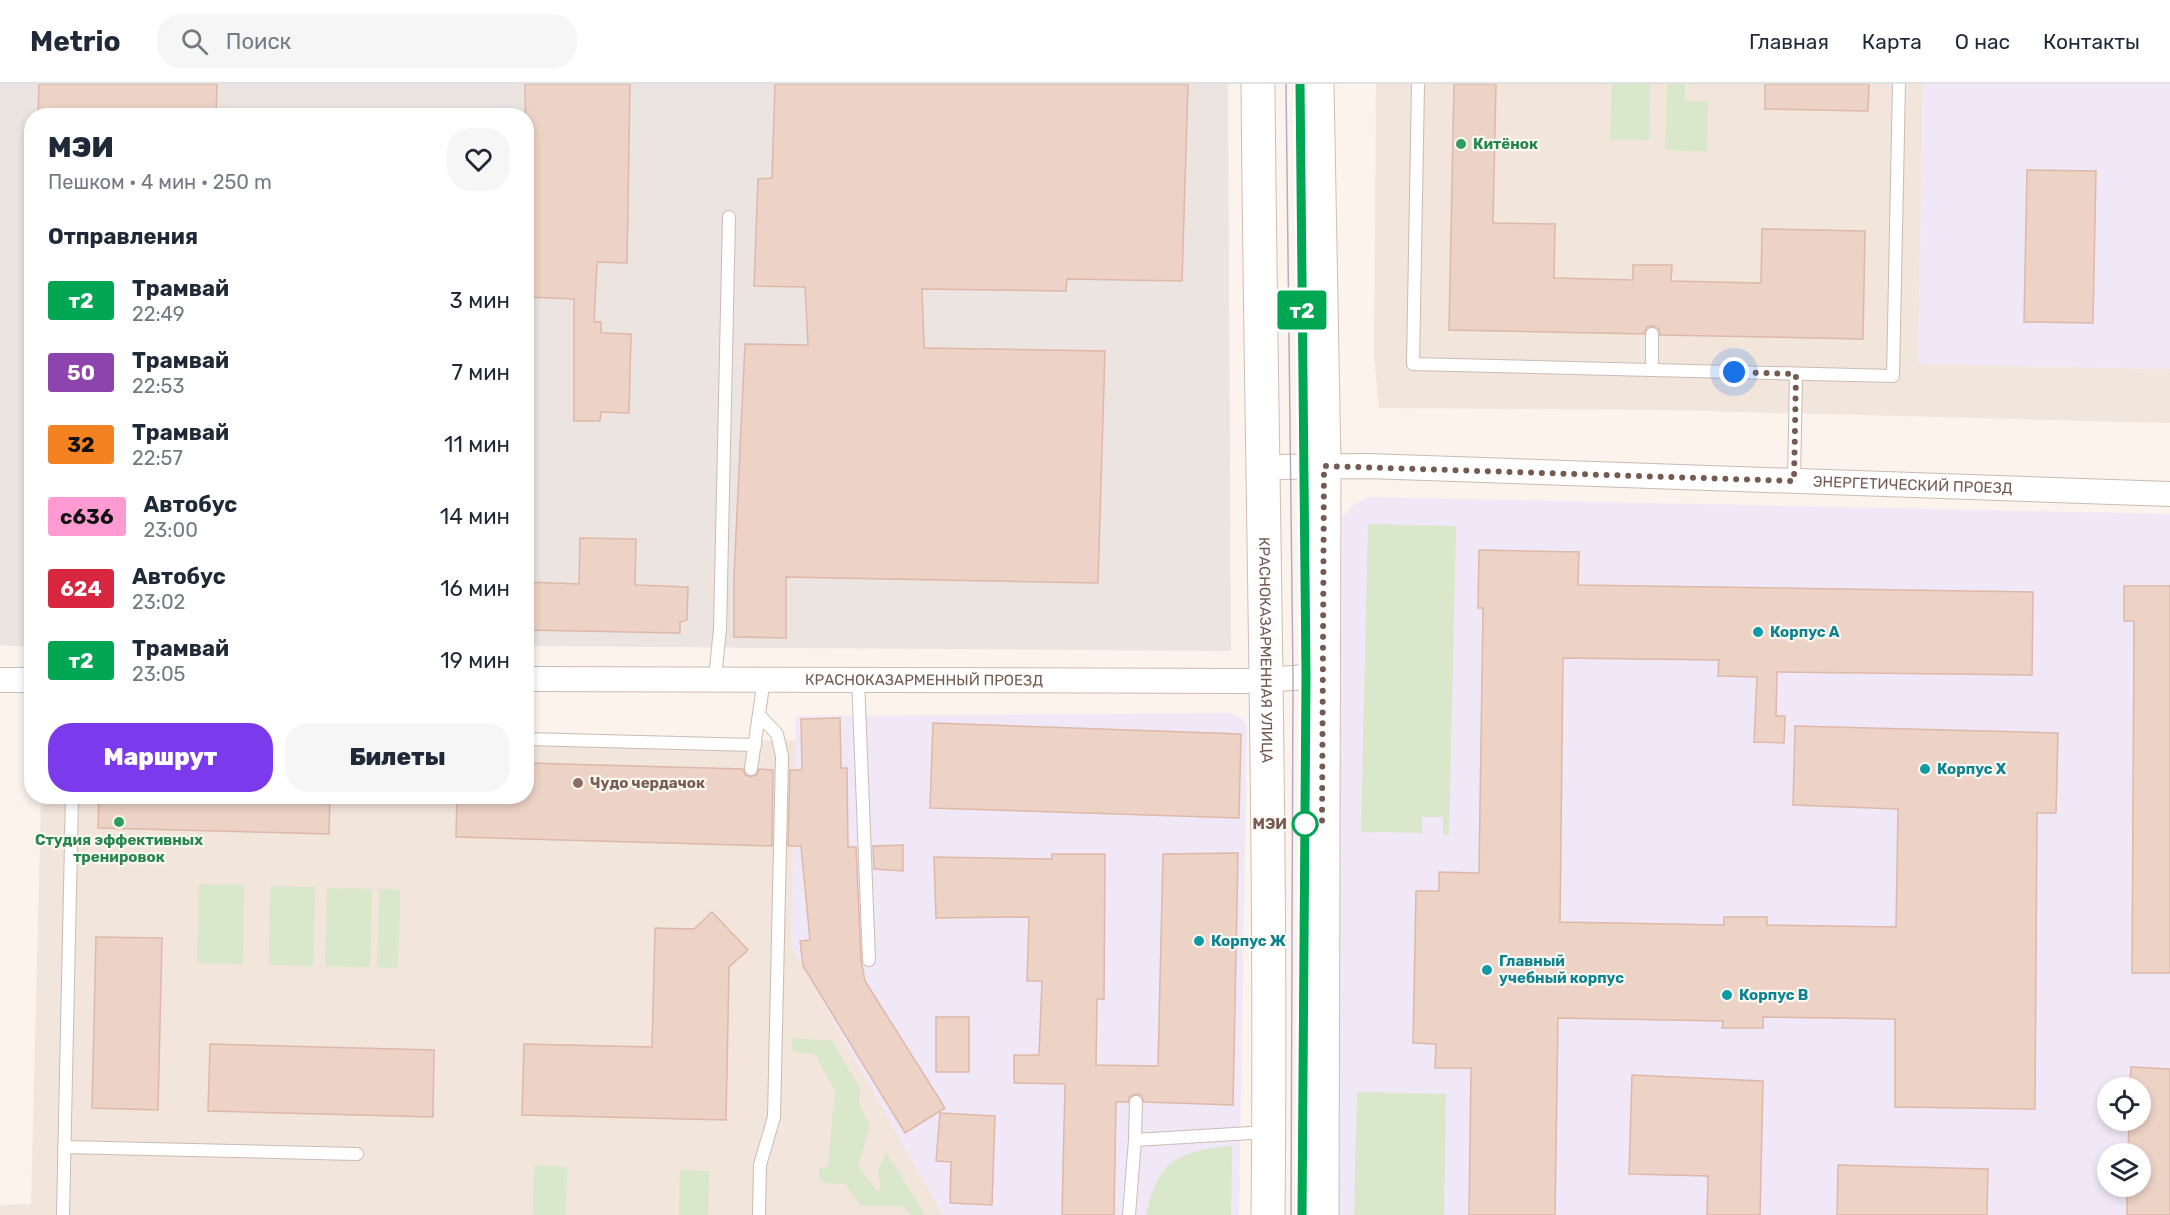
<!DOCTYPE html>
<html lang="ru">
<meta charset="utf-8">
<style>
:root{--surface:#fff;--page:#f6f6f7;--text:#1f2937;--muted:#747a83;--line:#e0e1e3;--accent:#7c3aed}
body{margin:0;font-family:Rubik,sans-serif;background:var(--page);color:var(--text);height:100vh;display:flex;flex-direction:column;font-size:22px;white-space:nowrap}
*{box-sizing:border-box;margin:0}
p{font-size:20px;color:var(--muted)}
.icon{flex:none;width:33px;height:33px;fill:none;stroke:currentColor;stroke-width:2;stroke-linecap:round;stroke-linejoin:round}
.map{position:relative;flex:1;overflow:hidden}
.details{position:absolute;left:24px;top:24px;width:510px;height:696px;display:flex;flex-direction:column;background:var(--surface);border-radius:24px;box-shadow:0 3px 9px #0003}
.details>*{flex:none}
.badge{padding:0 12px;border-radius:4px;font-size:21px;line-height:39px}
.fabs{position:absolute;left:2097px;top:993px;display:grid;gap:12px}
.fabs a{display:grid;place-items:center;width:54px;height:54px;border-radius:50%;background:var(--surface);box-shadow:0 3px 9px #0003;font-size:30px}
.you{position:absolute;width:30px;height:30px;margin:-15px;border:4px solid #fff;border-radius:50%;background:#1a73e8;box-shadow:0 0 0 9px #1a73e833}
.map>.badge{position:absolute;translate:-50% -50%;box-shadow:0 0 0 3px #fff}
h2{padding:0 24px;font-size:22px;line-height:54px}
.round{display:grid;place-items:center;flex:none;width:63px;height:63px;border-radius:24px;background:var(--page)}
.summary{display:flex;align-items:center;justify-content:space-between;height:102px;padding:0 24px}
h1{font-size:28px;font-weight:800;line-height:45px}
.button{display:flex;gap:12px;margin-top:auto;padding:12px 24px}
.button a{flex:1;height:69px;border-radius:24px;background:var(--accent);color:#fff;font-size:24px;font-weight:800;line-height:69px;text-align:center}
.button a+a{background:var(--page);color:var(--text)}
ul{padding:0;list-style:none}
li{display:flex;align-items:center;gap:18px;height:72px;padding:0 24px}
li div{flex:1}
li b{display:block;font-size:22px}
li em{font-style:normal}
li .badge{min-width:66px;font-weight:700;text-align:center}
header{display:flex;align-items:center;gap:36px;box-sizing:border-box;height:84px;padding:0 30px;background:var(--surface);border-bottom:2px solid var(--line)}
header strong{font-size:28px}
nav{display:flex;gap:33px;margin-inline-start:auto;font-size:21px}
.search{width:420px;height:54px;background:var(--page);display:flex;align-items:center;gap:15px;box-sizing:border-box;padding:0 21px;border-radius:24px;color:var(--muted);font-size:22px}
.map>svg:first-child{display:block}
.residential{fill:#f2e5db}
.industrial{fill:#ebe4e1}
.education{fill:#f0e8f7;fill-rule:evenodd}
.green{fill:#d9e7cb}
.building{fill:#edd2c6;stroke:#deb8a8;stroke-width:1.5}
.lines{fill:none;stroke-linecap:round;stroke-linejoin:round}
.service-casing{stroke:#ccbbb2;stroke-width:14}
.minor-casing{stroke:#ccbbb2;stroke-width:26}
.secondary-casing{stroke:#d1bdb3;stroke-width:35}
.service{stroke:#fff;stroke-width:12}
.minor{stroke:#fff;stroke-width:24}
.secondary{stroke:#fff;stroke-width:33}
.tram{stroke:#b6aac4;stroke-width:1.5}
.line-casing{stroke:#fff;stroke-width:14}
.line{stroke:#00a651;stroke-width:9}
.walk{stroke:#745a51;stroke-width:6;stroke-dasharray:0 10.8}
.leisure-dot{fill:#2e9e5b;stroke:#fdf8f2;stroke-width:2}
.culture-dot{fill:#0f9aa8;stroke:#fdf8f2;stroke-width:2}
.education-dot{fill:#8d6e63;stroke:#fdf8f2;stroke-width:2}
.stop-dot{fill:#fff;stroke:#00a651;stroke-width:3}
.labels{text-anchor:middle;stroke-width:4.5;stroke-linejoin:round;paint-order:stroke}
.leisure-label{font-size:15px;font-weight:bold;fill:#27864d;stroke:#fdf8f2;text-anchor:start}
.street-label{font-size:15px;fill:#745a51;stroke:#fdf8f2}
.culture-label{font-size:15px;font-weight:bold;fill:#0d838f;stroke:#fdf8f2;text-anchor:start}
.education-label{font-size:15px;font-weight:bold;fill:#785e54;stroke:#fdf8f2;text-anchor:start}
.stop-label{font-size:15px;font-weight:bold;fill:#745a51;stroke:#fdf8f2;text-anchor:end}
</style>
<header>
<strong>Metrio</strong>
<div class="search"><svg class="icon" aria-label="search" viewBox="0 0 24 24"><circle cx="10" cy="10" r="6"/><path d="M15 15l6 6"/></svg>Поиск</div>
<nav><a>Главная</a><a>Карта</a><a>О нас</a><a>Контакты</a></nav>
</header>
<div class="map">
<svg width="2170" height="1131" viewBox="0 0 2170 1131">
<rect width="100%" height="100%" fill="#fbf3ec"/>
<!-- residential -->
<g class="residential">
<path d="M1376,0h547l-5,280 252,5v54l-502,-13 -289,-2 -5,-53z"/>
<path d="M527,650l269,7 -5,205 152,269h-943v-10l31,-1 10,-407 485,-1z"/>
</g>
<!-- industrial -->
<path class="industrial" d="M0,0h1228l3,567 -704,-5 -1,-530h-494l-1,531 -31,-2z"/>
<!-- education -->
<g class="education">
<path d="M1923,0h247v285l-252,-5z"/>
<path d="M1369,413l801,17v701h-833l5,-698 11,-12zM2108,1004h32v32h-32zM2108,1070h32v32h-32z"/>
<path d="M1231,629l10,5 6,9 -8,488h-296l-152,-269 5,-230z"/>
</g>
<!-- green -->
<g class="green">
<path d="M1612,0h38l-1,56 -39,-1z"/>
<path d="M1667,0h18v17h23l-1,50 -42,-1z"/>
<path d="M1368,440l88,2 -7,309 -6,-1v-17h-21v16l-61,-1z"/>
<path d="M199,800l45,1 -1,79 -46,-1z"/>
<path d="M270,802l45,1 -2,79 -44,-1z"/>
<path d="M327,804l45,1 -2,78 -45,-1z"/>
<path d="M379,805l21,1 -2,78 -21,-1z"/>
<path d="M792,954l40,3 28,47 -1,17 11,21 -12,40 18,24 5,1 -3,-20 8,-19 39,63h-14l-8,-9h-42l-16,-22 -25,-2 -1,-14 9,-1 7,-76 -19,-36 -24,-4z"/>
<path d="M1357,1008l89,2 -2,121h-90z"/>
<path d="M1232,1062l-1,69h-85c11,-55 34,-65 86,-69z"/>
<path d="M534,1081l33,2 -1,48h-33z"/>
<path d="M680,1086l29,1 -1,44h-29z"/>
</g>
<!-- building -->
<g class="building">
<path d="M39,0h178l-1,32h-178z"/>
<path d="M525,0h105l-3,179 -30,-1 -3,60h7v11l30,1 -2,79 -28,-1 -1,9h-26v-122l-46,-2z"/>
<path d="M775,0h413l-6,197 -115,-2 -1,12 -144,-2 2,59 181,3 -7,232 -312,-6v61l-52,-1v-60l11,-233 63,1 -3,-58 -51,-1 4,-107 14,-1z"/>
<path d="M1454,0h42l-3,139 62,1 -1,54 79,2v-15h39l-1,16 90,2 1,-54 103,2 -2,108 -203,-4 -1,-6 -6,-3 -6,1 -3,7 -195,-4z"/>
<path d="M1765,0h104l-1,27 -103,-2z"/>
<path d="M2027,86l69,1 -3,152 -69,-1z"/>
<path d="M580,454l56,1 -1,46 53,2 -1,33 -7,2v11l-154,-3v-48l53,2z"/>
<path d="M1479,466l100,2 -1,33 455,7 -1,83 -255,-3 -1,44h9l-1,27 -30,-1 3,-65 -39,-1 1,-16 -156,-2 -3,264 164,3v-8h43v8l129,2 2,-118 -105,-4 2,-79 263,7 -2,80h-19l-2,296 -140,-2v-88l-132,-2v11h-41l1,-7 -165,-3 -3,197h-86l2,-147h-36l1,-24 -23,-1 3,-152h23v-19l40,1 4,-265h-5z"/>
<path d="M2124,502h46v387h-38l2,-352h-10z"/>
<path d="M840,634l1,50h6l1,79h8l5,113 4,21 80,127 -40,25 -102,-167 -3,-25 10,-1 -9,-94h-13l2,-76h12l-1,-51z"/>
<path d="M933,639l308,11 -2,84 -309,-10z"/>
<path d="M526,679l217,6 2,6 5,2 7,-2 2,-6 14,1 -1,76 -316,-9 1,-41h69z"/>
<path d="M99,712h231l-1,38 -231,-6z"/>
<path d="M903,761v26l-29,-2 -1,-23z"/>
<path d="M1238,769l-5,252 -89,-3 -3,-7 -5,-1 -7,3 -1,5h-12l-2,113h-52l3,-131 -51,-1v-28h25l3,-74h-15l2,-64 -93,1 -2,-61 118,2v-5h53l-1,145h-7l-1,66 62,1 5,-212z"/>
<path d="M712,828l36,38 -19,17 -3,153 -204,-5 2,-71 128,3 3,-119 39,1z"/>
<path d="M96,853l66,1 -4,172 -66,-2z"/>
<rect x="936" y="933" width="33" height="55"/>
<path d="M210,960l224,6 -1,67 -225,-6z"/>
<path d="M2131,983l39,2v146h-43v-29h13v-32h-12l1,-34h11v-32h-10z"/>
<path d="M1632,991l131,6 -3,134h-53l1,-39 -79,-2z"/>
<path d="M940,1029l55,3 -3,89 -42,-2 1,-41 -15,-1z"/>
<path d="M1838,1081l150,4 -1,46h-150z"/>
</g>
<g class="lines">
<defs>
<g id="service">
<path d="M1418,0l-5,280 480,12 6,-292"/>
<path d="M1652,285v-35"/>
<path d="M1794,397l2,-107"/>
<path d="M715,594l5,-49 9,-412"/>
<path d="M858,594l11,282"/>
<path d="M526,655l229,6"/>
<path d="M751,685l13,-90"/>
<path d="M1135,1056l1,-38"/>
<path d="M64,1063l293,7"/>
<path d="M63,1131l9,-419"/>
<path d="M759,1131l1,-50 14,-48 8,-361 -5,-22 -18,-19"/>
<path d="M1129,1131l6,-75 132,-8"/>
</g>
<g id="minor">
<path id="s1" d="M1261,383l107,-1 802,28"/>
<path id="s2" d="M526,595l720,2 76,-5"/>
<path d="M0,596h32"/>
</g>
<g id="secondary">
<path id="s3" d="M1258,0c3,377 14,754 10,1131"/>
<path d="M1317,0l7,382 -2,749"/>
</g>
</defs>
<!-- service casing -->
<use href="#service" class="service-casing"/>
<!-- minor casing -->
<use href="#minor" class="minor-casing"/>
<!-- secondary casing -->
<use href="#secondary" class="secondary-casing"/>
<!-- service -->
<use href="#service" class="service"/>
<!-- minor -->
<use href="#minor" class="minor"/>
<!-- secondary -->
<use href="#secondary" class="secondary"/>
<!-- tram -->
<g class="tram">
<path d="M1286,0l7,594 -2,537"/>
<path d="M1300,0l7,592 -5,539"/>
</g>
</g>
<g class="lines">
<defs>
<path id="line" d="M1300,0l6,592 -4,539"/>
</defs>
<!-- line casing -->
<use href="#line" class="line-casing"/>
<!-- line -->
<use href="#line" class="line"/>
<!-- walk -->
<path class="walk" d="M1305,740l17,1 2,-359 470,15 2,-107 -62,-2"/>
</g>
<!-- markers -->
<g class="leisure-dot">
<circle cx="1461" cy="60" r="6"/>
<circle cx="119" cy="738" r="6"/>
</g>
<g class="culture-dot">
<circle cx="1758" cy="548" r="6"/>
<circle cx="1925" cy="685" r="6"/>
<circle cx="1199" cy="857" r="6"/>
<circle cx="1487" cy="886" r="6"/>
<circle cx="1727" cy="911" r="6"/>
</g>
<circle class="education-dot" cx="578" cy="699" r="6"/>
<circle class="stop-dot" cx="1305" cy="740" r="12"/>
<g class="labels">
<!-- leisure labels -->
<g class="leisure-label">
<text x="1473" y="65">Китёнок</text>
<text x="119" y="761" text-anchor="middle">Студия эффективных<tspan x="119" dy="17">тренировок</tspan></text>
</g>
<!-- street labels -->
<g class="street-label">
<text dy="5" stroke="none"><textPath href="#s1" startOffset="652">ЭНЕРГЕТИЧЕСКИЙ ПРОЕЗД</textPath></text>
<text dy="5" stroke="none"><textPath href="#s3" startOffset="566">КРАСНОКАЗАРМЕННАЯ УЛИЦА</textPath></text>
<text dy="5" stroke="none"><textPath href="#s2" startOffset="398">КРАСНОКАЗАРМЕННЫЙ ПРОЕЗД</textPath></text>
</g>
<!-- culture labels -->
<g class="culture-label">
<text x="1770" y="553">Корпус А</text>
<text x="1937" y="690">Корпус Х</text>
<text x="1211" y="862">Корпус Ж</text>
<text x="1499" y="882">Главный<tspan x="1499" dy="17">учебный корпус</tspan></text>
<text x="1739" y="916">Корпус В</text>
</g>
<!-- education labels -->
<g class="education-label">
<text x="590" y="704">Чудо чердачок</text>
</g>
<!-- stop labels -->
<g class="stop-label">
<text x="1287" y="745">МЭИ</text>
</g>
</g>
</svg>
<div class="fabs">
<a><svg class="icon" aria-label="locate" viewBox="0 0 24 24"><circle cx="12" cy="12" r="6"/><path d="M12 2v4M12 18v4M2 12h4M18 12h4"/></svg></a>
<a><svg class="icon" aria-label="layers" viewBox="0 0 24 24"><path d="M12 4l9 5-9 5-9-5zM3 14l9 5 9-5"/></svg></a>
</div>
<div class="you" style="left:1734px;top:288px"></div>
<b class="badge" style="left:1302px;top:226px;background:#00a651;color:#fff">т2</b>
<section class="details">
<div class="summary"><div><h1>МЭИ</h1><p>Пешком · 4 мин · 250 m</p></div><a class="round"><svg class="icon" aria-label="heart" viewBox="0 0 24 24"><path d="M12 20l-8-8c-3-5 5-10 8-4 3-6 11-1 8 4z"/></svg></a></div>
<h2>Отправления</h2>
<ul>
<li><span class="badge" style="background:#00a651;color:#fff">т2</span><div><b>Трамвай</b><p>22:49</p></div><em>3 мин</em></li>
<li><span class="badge" style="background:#8e44ad;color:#fff">50</span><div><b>Трамвай</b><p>22:53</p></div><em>7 мин</em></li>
<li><span class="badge" style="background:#f58220;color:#111">32</span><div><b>Трамвай</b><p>22:57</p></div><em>11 мин</em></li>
<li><span class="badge" style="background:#ff9ad2;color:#111">с636</span><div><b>Автобус</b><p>23:00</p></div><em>14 мин</em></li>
<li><span class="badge" style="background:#d7263d;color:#fff">624</span><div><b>Автобус</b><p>23:02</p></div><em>16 мин</em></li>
<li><span class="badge" style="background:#00a651;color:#fff">т2</span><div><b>Трамвай</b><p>23:05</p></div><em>19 мин</em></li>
</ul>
<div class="button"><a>Маршрут</a><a>Билеты</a></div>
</section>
</div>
